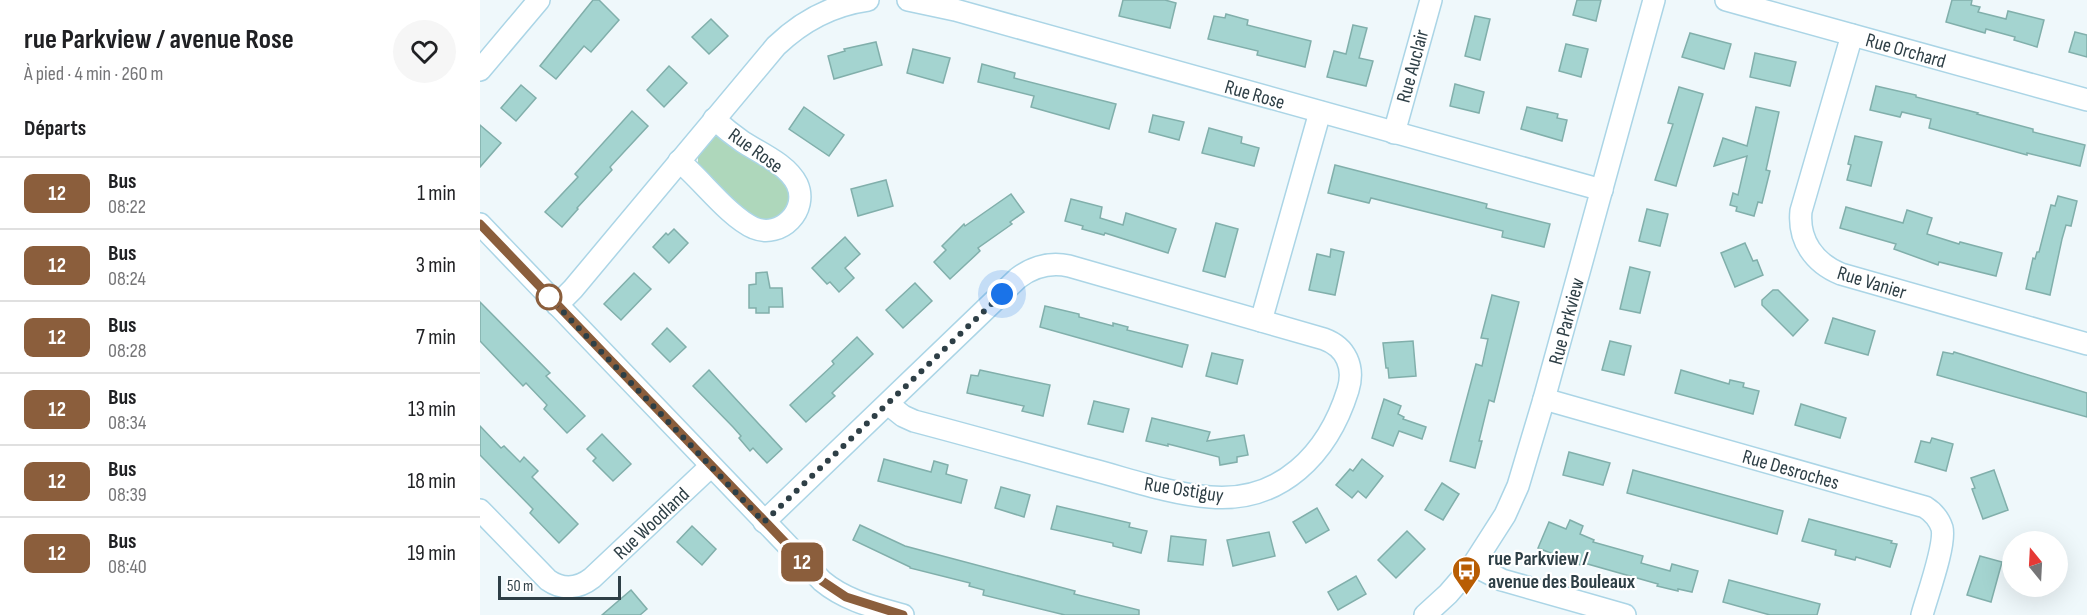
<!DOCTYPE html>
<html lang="fr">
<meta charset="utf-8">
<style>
:root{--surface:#fff;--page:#f6f6f6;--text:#202124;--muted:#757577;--line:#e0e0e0}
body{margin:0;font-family:"Sofia Sans Condensed",sans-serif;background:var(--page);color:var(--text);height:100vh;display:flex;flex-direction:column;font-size:22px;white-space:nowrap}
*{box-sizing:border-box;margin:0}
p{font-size:20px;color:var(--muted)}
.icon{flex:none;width:33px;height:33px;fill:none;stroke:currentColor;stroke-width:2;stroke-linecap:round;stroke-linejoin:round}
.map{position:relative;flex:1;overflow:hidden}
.side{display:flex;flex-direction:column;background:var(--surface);width:480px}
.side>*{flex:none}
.badge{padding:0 12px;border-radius:9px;font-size:21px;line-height:39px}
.needle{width:39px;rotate:342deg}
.fabs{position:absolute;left:1522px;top:531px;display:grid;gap:12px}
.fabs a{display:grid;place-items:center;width:66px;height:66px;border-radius:50%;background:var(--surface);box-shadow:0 6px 24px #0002;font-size:30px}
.scale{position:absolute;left:18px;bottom:15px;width:123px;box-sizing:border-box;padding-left:6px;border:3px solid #2e3f46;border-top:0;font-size:16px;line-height:21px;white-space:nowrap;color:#2e3f46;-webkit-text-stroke:4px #fff;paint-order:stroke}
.you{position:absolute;width:30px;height:30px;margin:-15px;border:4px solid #fff;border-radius:50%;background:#1a73e8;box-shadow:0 0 0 9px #1a73e833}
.map>.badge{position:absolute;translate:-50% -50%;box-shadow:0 0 0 3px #fff}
h2{padding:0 24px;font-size:22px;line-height:54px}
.round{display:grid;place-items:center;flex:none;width:63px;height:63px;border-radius:32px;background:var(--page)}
.summary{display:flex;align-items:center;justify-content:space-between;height:102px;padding:0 24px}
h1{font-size:28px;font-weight:700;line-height:45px}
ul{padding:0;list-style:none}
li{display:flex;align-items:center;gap:18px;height:72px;padding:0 24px;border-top:2px solid var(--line)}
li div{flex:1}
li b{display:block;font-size:22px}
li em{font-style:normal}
li .badge{min-width:66px;font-weight:700;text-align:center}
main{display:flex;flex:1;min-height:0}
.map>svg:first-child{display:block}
.green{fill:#aed7bb}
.building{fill:#a4d4d0;stroke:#81afab;stroke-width:1.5}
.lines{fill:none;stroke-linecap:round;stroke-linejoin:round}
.minor-casing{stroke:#abd5e6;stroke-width:24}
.minor{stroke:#fff;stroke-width:21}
.line-casing{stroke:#fff;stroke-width:14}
.line{stroke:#8b5e3c;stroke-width:9}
.walk{stroke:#2e3f46;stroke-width:6;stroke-dasharray:0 10.8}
.stop-dot{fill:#fff;stroke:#8b5e3c;stroke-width:3}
.labels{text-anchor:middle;stroke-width:4.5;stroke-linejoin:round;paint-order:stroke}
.street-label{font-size:20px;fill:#2e3f46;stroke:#fff}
.poi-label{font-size:20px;font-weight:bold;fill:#2e3f46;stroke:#fff;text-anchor:start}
</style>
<main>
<section class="side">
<div class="summary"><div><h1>rue Parkview / avenue Rose</h1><p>À pied · 4 min · 260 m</p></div><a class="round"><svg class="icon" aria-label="heart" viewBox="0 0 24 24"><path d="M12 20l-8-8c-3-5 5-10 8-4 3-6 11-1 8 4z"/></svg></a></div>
<h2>Départs</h2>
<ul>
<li><span class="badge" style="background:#8b5e3c;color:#fff">12</span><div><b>Bus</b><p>08:22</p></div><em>1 min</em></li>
<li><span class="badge" style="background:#8b5e3c;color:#fff">12</span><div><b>Bus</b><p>08:24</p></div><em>3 min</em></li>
<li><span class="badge" style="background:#8b5e3c;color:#fff">12</span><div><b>Bus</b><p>08:28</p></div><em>7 min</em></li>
<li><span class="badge" style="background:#8b5e3c;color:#fff">12</span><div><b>Bus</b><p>08:34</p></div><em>13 min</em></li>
<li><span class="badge" style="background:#8b5e3c;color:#fff">12</span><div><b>Bus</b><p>08:39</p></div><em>18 min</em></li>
<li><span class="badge" style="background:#8b5e3c;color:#fff">12</span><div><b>Bus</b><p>08:40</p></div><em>19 min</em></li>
</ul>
</section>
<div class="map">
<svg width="1607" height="615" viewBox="0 0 1607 615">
<rect width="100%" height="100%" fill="#eff8fb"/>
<!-- green -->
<path class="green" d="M238,136l6,1 62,44 8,26 -25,17 -22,-9 -49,-51v-10l15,-17z"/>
<!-- building -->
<g class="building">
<path d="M113,0h6l20,20 -28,32 -7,-6 -28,33 -16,-13z"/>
<path d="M643,0h42l11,3 -6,25 -51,-12z"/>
<path d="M1097,0h24l-5,21 -23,-6z"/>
<path d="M1472,0h20l-1,5 9,2 -2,5 28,7 2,-8 36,9 -7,27 -23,-7 1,-3 -29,-8 -1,4 -39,-11z"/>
<path d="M746,14l22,6 -1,5 64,16 -6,26 -48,-12 1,-4 -50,-12 6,-23 11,2z"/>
<path d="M995,16l15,3 -10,41 -15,-4z"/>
<path d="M231,19l17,17 -19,18 -17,-17z"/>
<path d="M873,25l14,3 -8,30 14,3 -7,25 -39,-9 7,-26 12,3z"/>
<path d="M1595,32l12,3v22l-18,-5z"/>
<path d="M1210,33l41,11 -7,25 -42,-12z"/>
<path d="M396,42l6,23 -48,14 -6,-23 17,-5 -1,-2z"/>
<path d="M1086,44l22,5 -7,28 -22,-6z"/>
<path d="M433,49l37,9 -7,25 -36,-10z"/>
<path d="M1275,53l41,9 -6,24 -40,-9z"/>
<path d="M502,64l33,9 -1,5 102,26 -7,25 -78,-22 3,-11 -56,-14z"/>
<path d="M189,66l18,17 -23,24 -17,-17z"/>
<path d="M975,84l29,8 -5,21 -29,-7z"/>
<path d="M41,85l15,13 -20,23 -15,-13z"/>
<path d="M1396,86l40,9v2l62,16 -1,1 56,15v3l52,13 -5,21 -53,-13v2l-98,-27 2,-9 -29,-7 -2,5 -30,-7z"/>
<path d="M1199,87l24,7 -27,92 -21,-6 18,-56 -5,-1z"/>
<path d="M324,107l40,28 -15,21 -40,-27z"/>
<path d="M1047,107l31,7 -1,4 10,2 -5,21 -41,-12z"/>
<path d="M1276,107l23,5 -13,58 4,1 -8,32 -4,-1 -4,14 -18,-5 1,-4 -7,-2 3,-12 5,2 9,-39 -33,10 9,-28 24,8z"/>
<path d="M152,111l16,15 -38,41 2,3 -35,38 1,1 -16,18 -17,-15 33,-35 -3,-3z"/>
<path d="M673,115l31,7 -5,18 -30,-8z"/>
<path d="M0,125l21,18 -21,24z"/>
<path d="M729,128l33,9 -1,6 18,5 -5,18 -52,-13z"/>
<path d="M1375,136l27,6 -11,44 -24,-6 4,-15 -3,-1z"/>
<path d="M855,165l152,39 -1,4 64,16 -6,23 -42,-10 1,-6 -132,-33 -2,5 -41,-10z"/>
<path d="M406,180l7,26 -35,10 -7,-27z"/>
<path d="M531,194l13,18 -14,10 2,2 -34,24 2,3 -30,28 -16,-17 12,-12 -4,-4 22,-22 1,2z"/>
<path d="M1578,196l19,5 -6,25 -5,-1 -4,14 -12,56 -24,-6 7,-31 2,1 2,-7h2l12,-47 4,1z"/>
<path d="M591,199l31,8 -2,11 23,7 3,-12 50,16 -8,24 -63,-20 -1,2 -22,-6 1,-3 -18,-5z"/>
<path d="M1366,207l57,16 4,-13 25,8 -5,16 32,10 1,-2 42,11 -6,23 -57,-14 -1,3 -44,-16 2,-5 -56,-16z"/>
<path d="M1167,209l21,5 -8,32 -21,-5z"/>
<path d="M736,223l22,6 -13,48 -22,-6z"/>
<path d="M194,229l14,14 -19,20 -16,-16 13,-14 2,2z"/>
<path d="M365,237l15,17 -15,14 9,10 -15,14 -9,-10 -3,2 -15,-16z"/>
<path d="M1265,243l8,18 4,-1 6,15 -28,12 -14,-34z"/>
<path d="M851,249l13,3 -9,43 -26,-5 8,-36 13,3z"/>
<path d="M1150,267l20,5 -10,41 -20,-4z"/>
<path d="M287,272l3,16h12l1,19h-14v6h-13v-5h-7v-23l7,-1v-11z"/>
<path d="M154,273l17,16 -30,31 -17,-16z"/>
<path d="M435,283l17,18 -29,27 -17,-18z"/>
<path d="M1293,290h5l30,30 -15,16 -31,-31v-5z"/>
<path d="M1012,295l27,7 -25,100 -5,-2 -10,41h3l-7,27 -25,-7 26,-97 6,2 6,-27 -7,-1z"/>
<path d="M0,302l70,71 -4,3 39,40 -18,17 -23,-24 3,-4 -21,-22 -3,3 -43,-45z"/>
<path d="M565,306l34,8v3l34,9v-3l15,4 -1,3 61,15 -6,22 -142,-40z"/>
<path d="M1353,318l42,13 -7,24 -43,-12z"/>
<path d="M187,328l19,19 -16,15 -18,-18z"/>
<path d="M377,337l16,17 -41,39 3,3 -29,26 -16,-17 44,-41 -2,-3z"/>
<path d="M933,341l3,35 -27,2 -1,-10h-2l-3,-25z"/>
<path d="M1130,341l21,5 -7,29 -22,-5z"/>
<path d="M1463,352l10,2 1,-2 133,41v24l-150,-42z"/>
<path d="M732,353l31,7 -6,24 -31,-8z"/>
<path d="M229,370l73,79 -15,14 -14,-15 -3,3 -11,-13 2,-2 -8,-9 -40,-41z"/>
<path d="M500,370l70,15 -7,31 -21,-5 2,-5 -57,-13 4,-18 7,1z"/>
<path d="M1201,370l48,14 1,-4 14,3 -1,4 16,4 -6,23 -78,-21z"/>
<path d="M904,399l17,7 -3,8 6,3 -1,2 23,8 -4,12 -23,-8 -6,15 -21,-8z"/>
<path d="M614,401l35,8 -6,23 -35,-8z"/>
<path d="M1321,404l45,14 -6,20 -45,-13z"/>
<path d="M672,418l58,14 -3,9 37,-6 4,20 -11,2v5l-17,3 -1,-8 -43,-11 -8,-2v2l-22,-5z"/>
<path d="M0,426l21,22 3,-2 16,16 4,-5 14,14 -6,6 46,47 -19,19 -29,-30 3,-4 -53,-54z"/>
<path d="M122,434l29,30 -18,17 -20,-20 3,-3 -9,-9z"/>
<path d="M1452,438l21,6 -7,27 -31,-9 6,-21 9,2z"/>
<path d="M1089,452l41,11 -7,22 -40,-10z"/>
<path d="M404,459l47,13 3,-11 14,4 -2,9 21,6 -6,23 -83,-22z"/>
<path d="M882,459l21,17 -17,22 -8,-7 -6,7 -16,-13 14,-16 3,2z"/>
<path d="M1153,470l150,41 -6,23 -150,-41z"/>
<path d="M1514,470l14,40 -25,9 -11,-30 3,-1 -4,-10z"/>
<path d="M962,483l17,11 -16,26 -18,-10z"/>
<path d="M521,487l29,8 -6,22 -29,-9z"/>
<path d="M577,506l73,17 -1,4 18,4 -6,22 -28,-7v-3l-62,-14z"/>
<path d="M837,508l12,22 -23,13 -13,-21z"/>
<path d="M1329,519l83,22 -1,2 6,1 -7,23 -34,-10 -1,3 -20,-5 1,-5 -34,-9z"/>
<path d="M1090,520l13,6 -3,8 14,6 -1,2 50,14 -2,7 29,8 2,-7 26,7 -6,21 -14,-3v2l-21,-5 1,-2 -74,-21 -1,3 -45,-18 11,-26 17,7z"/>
<path d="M380,525l45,21 170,45 -1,3 65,16v5h-74l-82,-20 1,-5 -15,-4 1,-3 -60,-15v-1l-57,-27z"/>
<path d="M212,526l24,23 -14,16 -25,-23z"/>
<path d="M927,531l18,18 -29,29 -18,-18z"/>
<path d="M789,532l6,24 -42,10 -6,-26z"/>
<path d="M691,536l35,4 -3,25 -35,-4z"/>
<path d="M1500,556l22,6 -11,40 -24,-7z"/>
<path d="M876,576l10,18 -28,16 -10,-18z"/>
<path d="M1249,580l91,24 -3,11h-47l-47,-13z"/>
<path d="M151,590l16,19 -7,6h-38z"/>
</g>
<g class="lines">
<defs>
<g id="minor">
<path d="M428,0l47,10 647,180"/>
<path d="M1246,0l361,100"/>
<path d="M1372,35l-51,176c-3,29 13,52 40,63l246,70"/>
<path d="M0,70l59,-70"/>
<path d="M914,133l37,-133"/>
<path d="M199,161c22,18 50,56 75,67 27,11 55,-18 43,-44 -10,-20 -37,-31 -54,-42 -10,-7 -20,-15 -29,-23"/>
<path d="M0,224l342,357c24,20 52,26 81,34"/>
<path d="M77,305l16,-16 203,-243c26,-25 56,-41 92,-46"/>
<path d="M781,321l59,-209"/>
<path d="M1064,399l381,108c8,5 14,12 17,21 4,17 -15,68 -20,87"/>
<path d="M0,510l68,70c14,10 30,9 44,-2l119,-112"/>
<path d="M284,522l254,-244c16,-12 32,-16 51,-12l255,73c22,8 31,28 24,51 -20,64 -67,113 -138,107 -42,-3 -84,-19 -124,-29 -58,-16 -115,-32 -172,-47l-11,-5 -15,-12"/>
<path d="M993,565l29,15 123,35"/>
<path d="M945,615l23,-21 25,-29 32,-50 13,-29 26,-87 110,-399"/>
</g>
</defs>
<!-- minor casing -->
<use href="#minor" class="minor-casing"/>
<!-- minor -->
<use href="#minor" class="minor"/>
</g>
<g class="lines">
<defs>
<path id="line" d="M0,224l342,357 24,16 57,18"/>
</defs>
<!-- line casing -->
<use href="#line" class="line-casing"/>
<!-- line -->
<use href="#line" class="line"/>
<!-- walk -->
<path class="walk" d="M69,297l215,225 238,-228"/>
</g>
<!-- icons -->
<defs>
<symbol id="bus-pin" viewBox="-11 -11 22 30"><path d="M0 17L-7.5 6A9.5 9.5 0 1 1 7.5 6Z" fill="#b85d03" stroke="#fff"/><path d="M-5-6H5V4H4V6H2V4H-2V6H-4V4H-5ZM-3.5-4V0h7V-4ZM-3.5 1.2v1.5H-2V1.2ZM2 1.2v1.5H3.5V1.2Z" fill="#fff"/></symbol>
</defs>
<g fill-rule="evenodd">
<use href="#bus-pin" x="970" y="554" width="33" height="45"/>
</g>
<!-- markers -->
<circle class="stop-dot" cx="69" cy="297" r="12"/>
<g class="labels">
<!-- street labels -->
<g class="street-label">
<text transform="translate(1426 50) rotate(16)" y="7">Rue Orchard</text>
<text transform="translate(932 66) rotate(-75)" y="7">Rue Auclair</text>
<text transform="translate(775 94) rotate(16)" y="7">Rue Rose</text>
<text transform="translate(276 150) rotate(36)" y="7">Rue Rose</text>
<text transform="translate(1392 282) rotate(17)" y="7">Rue Vanier</text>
<text transform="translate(1086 321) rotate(-75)" y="7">Rue Parkview</text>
<text transform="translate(1311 469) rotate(16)" y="7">Rue Desroches</text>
<text transform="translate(704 489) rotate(9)" y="7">Rue Ostiguy</text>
<text transform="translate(171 523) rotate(-43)" y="7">Rue Woodland</text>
</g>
<!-- poi labels -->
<g class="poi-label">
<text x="1008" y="565">rue Parkview /<tspan x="1008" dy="23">avenue des Bouleaux</tspan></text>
</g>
</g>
</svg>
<div class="fabs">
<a><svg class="needle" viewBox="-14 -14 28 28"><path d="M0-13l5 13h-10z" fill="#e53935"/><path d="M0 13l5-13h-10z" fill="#757577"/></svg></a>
</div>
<div class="scale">50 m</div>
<div class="you" style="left:522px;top:294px"></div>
<b class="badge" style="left:322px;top:562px;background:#8b5e3c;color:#fff">12</b>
</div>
</main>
